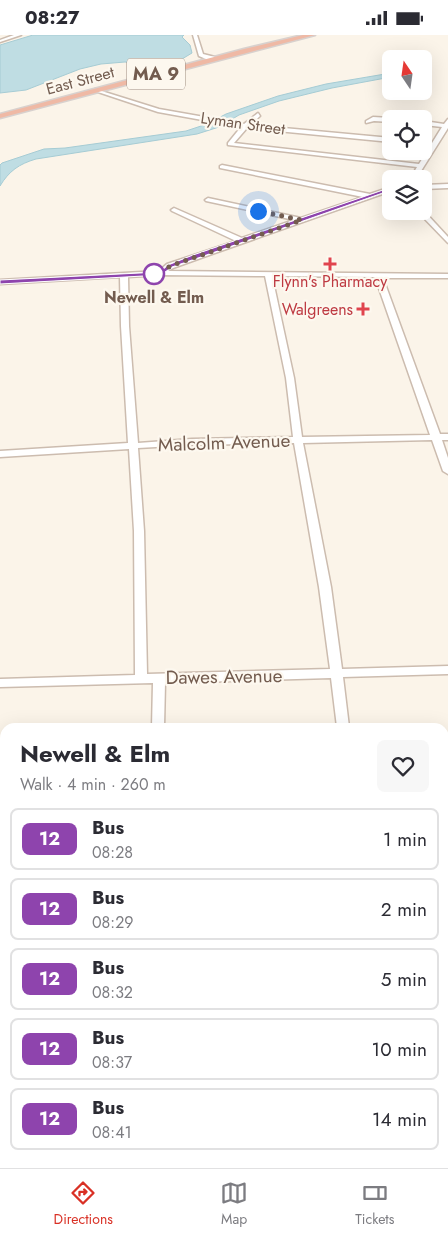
<!DOCTYPE html>
<meta charset="utf-8">
<style>
:root{--surface:#fff;--page:#f7f7f7;--text:#2b2b33;--muted:#7c7c81;--line:#e1e1e2;--accent:#d93025}
body{margin:0;font-family:Jost,sans-serif;background:var(--page);color:var(--text);height:100vh;display:flex;flex-direction:column;font-size:19px;white-space:nowrap}
*{box-sizing:border-box;margin:0}
p{font-size:16px;color:var(--muted)}
.icon{flex:none;width:28px;height:28px;fill:none;stroke:currentColor;stroke-width:2;stroke-linecap:round;stroke-linejoin:round}
.map{position:relative;flex:1;overflow:hidden}
.side{position:absolute;left:0px;top:688px;width:449px;height:446px;display:flex;flex-direction:column;background:var(--surface);border-radius:15px 15px 0 0;box-shadow:0 5px 20px #0002}
.side>*{flex:none}
.badge{padding:0 10px;border-radius:8px;font-size:18px;line-height:32px}
.needle{width:32px;rotate:347deg}
.fabs{position:absolute;left:382px;top:15px;display:grid;gap:10px}
.fabs a{display:grid;place-items:center;width:50px;height:50px;border-radius:8px;background:var(--surface);box-shadow:0 5px 20px #0002;font-size:25px}
.you{position:absolute;width:25px;height:25px;margin:-12px;border:4px solid #fff;border-radius:50%;background:#1a73e8;box-shadow:0 0 0 8px #1a73e833}
.map>.badge{position:absolute;translate:-50% -50%;box-shadow:0 0 0 2px #fff}
.round{display:grid;place-items:center;flex:none;width:52px;height:52px;border-radius:8px;background:var(--page)}
.summary{display:flex;align-items:center;justify-content:space-between;height:85px;padding:0 20px}
h1{font-size:24px;font-weight:700;line-height:38px}
ul{padding:0;list-style:none}
li{display:flex;align-items:center;gap:15px;height:62px;margin:0 10px 8px;padding:0 10px;border:2px solid var(--line);border-radius:8px}
li div{flex:1}
li b{display:block;font-size:19px}
li em{font-style:normal}
li .badge{min-width:55px;font-weight:700;text-align:center}
.status{display:flex;justify-content:space-between;align-items:center;height:35px;padding:0 25px;background:var(--surface);direction:ltr}
.status svg{height:14px;fill:currentColor}
.menu{display:flex;justify-content:space-around;align-items:center;height:70px;border-top:1px solid var(--line);background:var(--surface);font-size:14px;color:var(--muted)}
.menu a{display:grid;justify-items:center;gap:2px}
.menu .selected{color:var(--accent)}
.map>svg:first-child{display:block}
.water{fill:#bfdde3;stroke:#a6ccd4}
.lines{fill:none;stroke-linecap:round;stroke-linejoin:round}
.minor-casing{stroke:#ccbcaf;stroke-width:3}
.highway-casing{stroke:#d8d1ce;stroke-width:3}
.minor{fill:#fff;fill-rule:evenodd}
.highway{fill:#efb9a5;fill-rule:evenodd}
.line{fill:#8e44ad;stroke:#fff}
.walk{stroke:#735c4f;stroke-width:5;stroke-dasharray:0 9}
.health-dot{fill:#e0444e;stroke:#fdf8ef;stroke-width:2}
.stop-dot{fill:#fff;stroke:#8e44ad;stroke-width:2.5}
.labels{text-anchor:middle;stroke-width:4.5;stroke-linejoin:round;paint-order:stroke}
.far-street-label{font-size:16px;fill:#735c4f;stroke:#fdf8ef}
.far-health-label{font-size:16px;fill:#be3a42;stroke:#fdf8ef}
.far-stop-label{font-size:16px;font-weight:bold;fill:#735c4f;stroke:#fdf8ef}
.shield{fill:#fdf8ef;stroke:#9c8b7f;stroke-width:1}
.shield-label{font-size:18px;font-weight:bold;fill:#735c4f}
.street-label{font-size:19px;fill:#735c4f;stroke:#fdf8ef}
</style>
<div class="status"><b>08:27</b><svg viewBox="0 0 49 12"><path d="M0 12V9h3v3zM5 12V6h3v6zM10 12V3h3v9zM15 12V0h3v12zM26 1h20v11H26zM47 4h2v5h-2z"/></svg></div>
<div class="map">
<svg width="448" height="1133" viewBox="0 0 448 1133">
<rect width="100%" height="100%" fill="#fbf4e9"/>
<!-- water -->
<g class="water">
<path d="M33,0h151l-2,2 8,8 2,8 -20,12 -12,1 -35,-4 -24,2 -21,5 -54,21 -26,3v-48z"/>
<path d="M391,38v4l-59,11 -53,13 -40,14 -20,12 -22,7 -161,25c-17,5 -27,12 -36,27v-21l2,-2 42,-14 21,-1 121,-17 21,-7 19,-10 52,-18 48,-12z"/>
</g>
<g class="lines">
<defs>
<g id="minor">
<path d="M14,0h7l-21,7v-2z"/>
<path d="M193,0h4l6,19 12,3v2h-9l-7,-3z"/>
<path d="M95,54l64,20 85,15 14,-11 2,3 -10,9 141,13v4l-144,-14 -13,15 185,21 23,-37 -18,-2v-4l20,3 4,-5v9l-32,51h-6l7,-12 -189,-22v-2l13,-16 -83,-15 -63,-21z"/>
<path d="M373,82l18,1 2,1 -2,3 -17,-1 -8,2v-2z"/>
<path d="M222,130l148,29 21,-7v4l-193,68 -25,9 -5,3 280,3v4h-65l57,156h8v6h-6l6,18v16l-5,-3 -11,-31 -129,3 28,144 11,82 106,-3v8l-105,3 6,50h-12l-6,-49 -166,5 -1,44h-12l1,-44 -153,4v-8l135,-4 -1,-144 -5,-82 -129,8v-6l128,-8 -7,-117 -1,-49 -120,7v-4l159,-9 8,-7 69,-23 -64,-30 -1,-1 3,-2 68,30 52,-18 -88,-19 -1,-1 3,-2 93,20 62,-21 -143,-29v-2zM161,240l104,1 21,102 7,59 -101,2 -54,4 -9,-117 -1,-49zM272,241l103,1 55,158 -128,2 -8,-59zM294,408l25,144 11,82 -183,5 -3,-143 -6,-83 54,-3z"/>
<path d="M448,149v4l-24,1v-4z"/>
<path d="M417,176h7l24,26v6z"/>
<path d="M129,1129h34l-1,4h-32z"/>
<path d="M394,1129h18l2,4h-18z"/>
</g>
<path id="highway" d="M303,0h12l-315,83v-4l244,-65z"/>
</defs>
<!-- minor casing -->
<use href="#minor" class="minor-casing"/>
<!-- highway casing -->
<use href="#highway" class="highway-casing"/>
<!-- minor -->
<use href="#minor" class="minor"/>
<!-- highway -->
<use href="#highway" class="highway"/>
</g>
<!-- line -->
<path class="line" d="M389,153l5,1 -196,69 -26,9 -11,8 -161,9v-4l160,-8 8,-7 25,-10z"/>
<g class="lines">
<!-- walk -->
<path class="walk" d="M154,239h-5l12,-1 9,-7 132,-46 -44,-9"/>
</g>
<!-- markers -->
<g class="health-dot">
<path d="M327.5 221.5h5v5h5v5h-5v5h-5v-5h-5v-5h5z"/>
<path d="M360.5 266.5h5v5h5v5h-5v5h-5v-5h-5v-5h5z"/>
</g>
<circle class="stop-dot" cx="154" cy="239" r="10"/>
<g class="labels">
<!-- far-street labels -->
<g class="far-street-label">
<text transform="translate(80 45) rotate(-15)" y="6">East Street</text>
<text transform="translate(243 88) rotate(8)" y="6">Lyman Street</text>
</g>
<!-- far-health labels -->
<g class="far-health-label">
<text x="330" y="252">Flynn's Pharmacy</text>
<text x="353" y="280" text-anchor="end">Walgreens</text>
</g>
<!-- far-stop labels -->
<g class="far-stop-label">
<text x="154" y="268">Newell &amp; Elm</text>
</g>
<!-- shield labels -->
<rect class="shield" x="127" y="23.5" width="58" height="31" rx="4"/>
<g class="shield-label">
<text x="156" y="45">MA 9</text>
</g>
<!-- street labels -->
<g class="street-label">
<text transform="translate(224 407) rotate(-2)" y="7">Malcolm Avenue</text>
<text transform="translate(224 641) rotate(-1)" y="7">Dawes Avenue</text>
</g>
</g>
</svg>
<div class="fabs">
<a><svg class="needle" viewBox="-14 -14 28 28"><path d="M0-13l5 13h-10z" fill="#e53935"/><path d="M0 13l5-13h-10z" fill="#7c7c81"/></svg></a>
<a><svg class="icon" aria-label="locate" viewBox="0 0 24 24"><circle cx="12" cy="12" r="6"/><path d="M12 2v4M12 18v4M2 12h4M18 12h4"/></svg></a>
<a><svg class="icon" aria-label="layers" viewBox="0 0 24 24"><path d="M12 4l9 5-9 5-9-5zM3 14l9 5 9-5"/></svg></a>
</div>
<div class="you" style="left:258px;top:176px"></div>
<section class="side">
<div class="summary"><div><h1>Newell &amp; Elm</h1><p>Walk · 4 min · 260 m</p></div><a class="round"><svg class="icon" aria-label="heart" viewBox="0 0 24 24"><path d="M12 20l-8-8c-3-5 5-10 8-4 3-6 11-1 8 4z"/></svg></a></div>
<ul>
<li><span class="badge" style="background:#8e44ad;color:#fff">12</span><div><b>Bus</b><p>08:28</p></div><em>1 min</em></li>
<li><span class="badge" style="background:#8e44ad;color:#fff">12</span><div><b>Bus</b><p>08:29</p></div><em>2 min</em></li>
<li><span class="badge" style="background:#8e44ad;color:#fff">12</span><div><b>Bus</b><p>08:32</p></div><em>5 min</em></li>
<li><span class="badge" style="background:#8e44ad;color:#fff">12</span><div><b>Bus</b><p>08:37</p></div><em>10 min</em></li>
<li><span class="badge" style="background:#8e44ad;color:#fff">12</span><div><b>Bus</b><p>08:41</p></div><em>14 min</em></li>
</ul>
</section>
</div>
<nav class="menu">
<a class="selected"><svg class="icon" aria-label="directions" viewBox="0 0 24 24"><path d="M12 3l9 9-9 9-9-9zM9 14v-3h6M13 9l2 2-2 2"/></svg>Directions</a>
<a><svg class="icon" aria-label="map" viewBox="0 0 24 24"><path d="M3 6l6-2 6 2 6-2v14l-6 2-6-2-6 2zM9 4v14M15 6v14"/></svg>Map</a>
<a><svg class="icon" aria-label="tickets" viewBox="0 0 24 24"><path d="M3 7h18v10H3zM15 7v10"/></svg>Tickets</a>
</nav>
